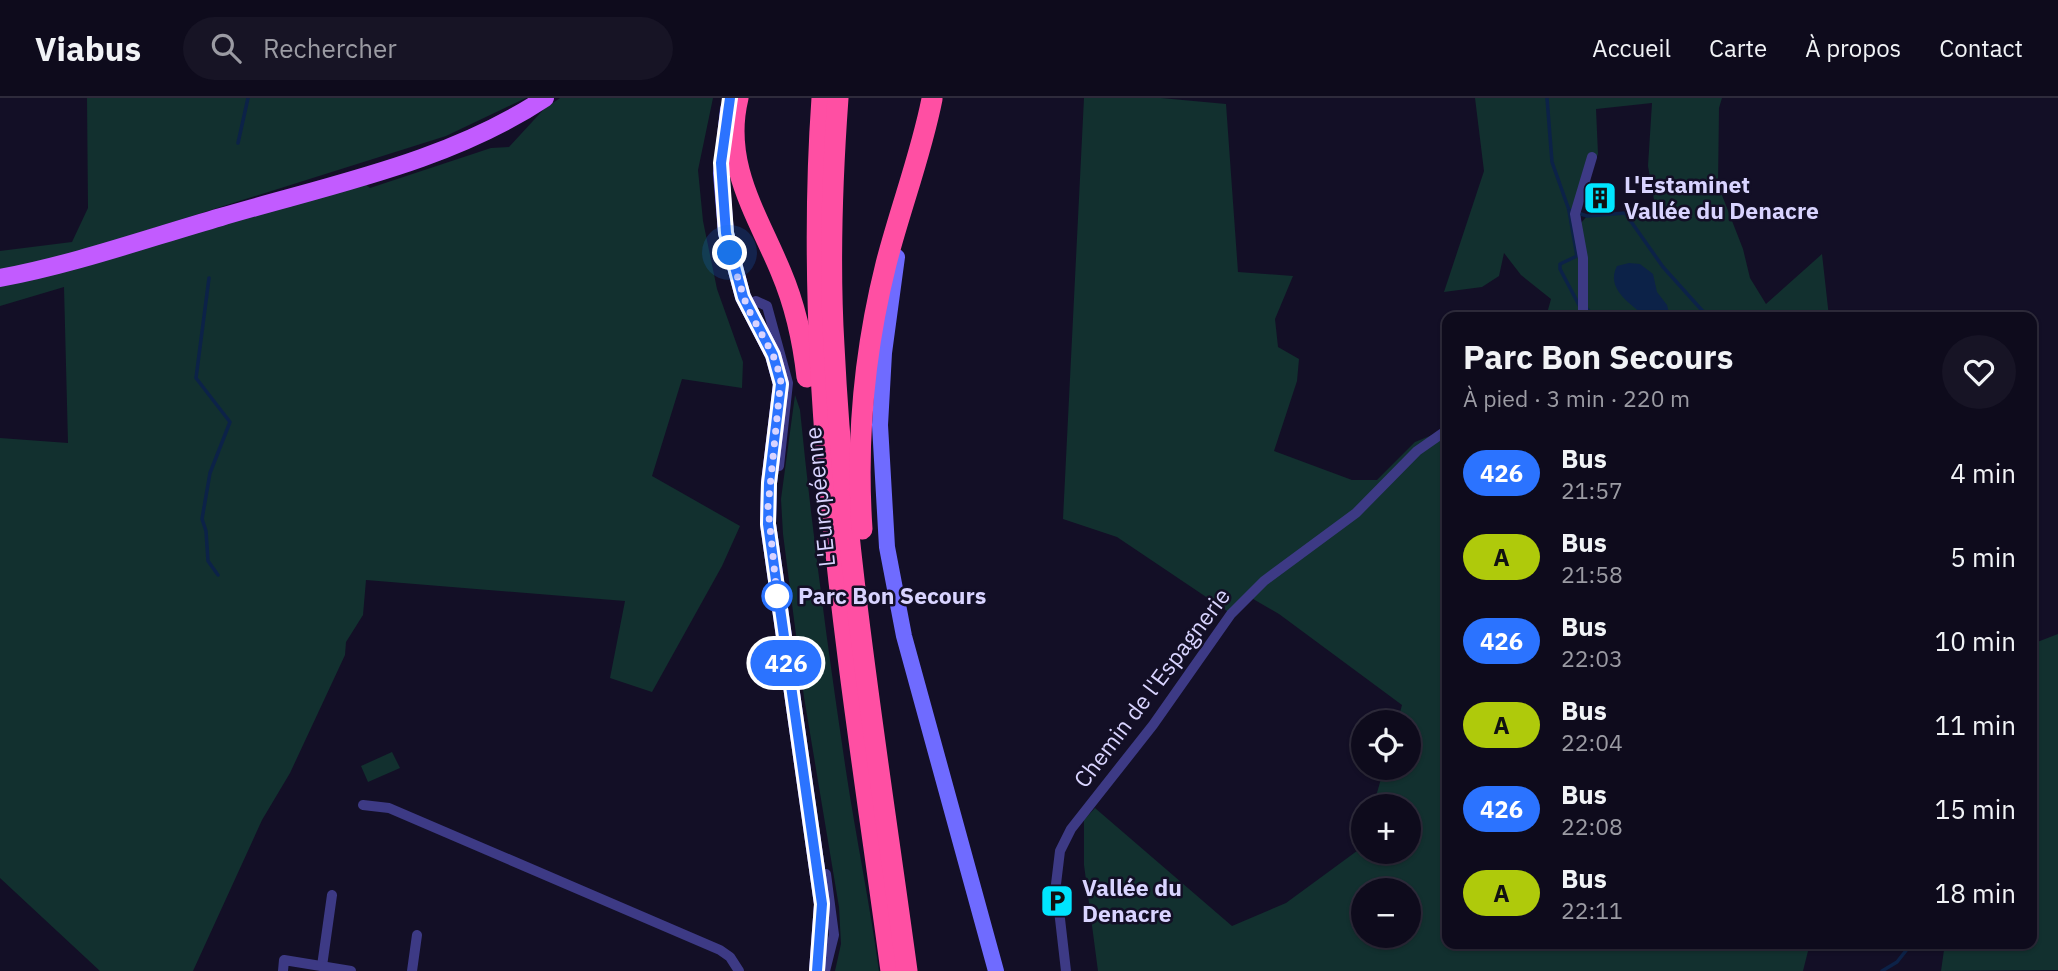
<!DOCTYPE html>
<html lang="fr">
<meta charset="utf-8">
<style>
:root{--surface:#0e0b1c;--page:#171425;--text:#f1f3f6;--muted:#9b9ba3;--line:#2e2b3b}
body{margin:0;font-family:"IBM Plex Sans",sans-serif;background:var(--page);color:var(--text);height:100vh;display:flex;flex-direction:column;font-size:26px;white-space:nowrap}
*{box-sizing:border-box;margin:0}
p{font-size:23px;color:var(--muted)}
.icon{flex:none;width:38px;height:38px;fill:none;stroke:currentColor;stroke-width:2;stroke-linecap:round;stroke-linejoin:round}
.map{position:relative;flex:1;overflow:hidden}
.side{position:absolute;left:1442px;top:214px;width:595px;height:637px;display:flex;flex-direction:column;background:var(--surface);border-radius:14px;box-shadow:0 2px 5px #0004,0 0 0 2px var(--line)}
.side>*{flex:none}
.badge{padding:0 14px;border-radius:23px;font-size:24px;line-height:46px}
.controls{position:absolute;left:1351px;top:612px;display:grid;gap:14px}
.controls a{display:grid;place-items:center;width:70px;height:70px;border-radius:50%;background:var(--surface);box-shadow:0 2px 5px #0004,0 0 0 2px var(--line);font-size:35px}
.you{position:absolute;width:35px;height:35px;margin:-18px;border:5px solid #fff;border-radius:50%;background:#1a73e8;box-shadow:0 0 0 10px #1a73e833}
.map>.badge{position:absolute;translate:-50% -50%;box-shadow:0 0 0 4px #fff}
.round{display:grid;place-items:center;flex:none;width:74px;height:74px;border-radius:37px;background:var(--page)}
.overview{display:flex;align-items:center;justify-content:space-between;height:119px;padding:0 21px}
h1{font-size:33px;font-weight:800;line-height:52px}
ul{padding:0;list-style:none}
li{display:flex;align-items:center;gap:21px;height:84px;padding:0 21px}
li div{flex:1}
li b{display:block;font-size:26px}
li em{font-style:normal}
li .badge{min-width:77px;font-weight:700;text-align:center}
header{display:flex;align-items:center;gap:42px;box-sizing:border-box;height:98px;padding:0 35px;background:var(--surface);border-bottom:2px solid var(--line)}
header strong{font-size:33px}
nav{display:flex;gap:38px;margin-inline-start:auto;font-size:24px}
.search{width:490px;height:63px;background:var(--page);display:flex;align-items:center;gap:18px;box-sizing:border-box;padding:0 24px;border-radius:38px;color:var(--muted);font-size:26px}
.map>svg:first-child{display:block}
.green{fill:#12302f;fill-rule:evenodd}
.water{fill:#0c2248}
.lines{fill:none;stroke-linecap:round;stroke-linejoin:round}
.stream{stroke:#0c2248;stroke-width:3.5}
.street{stroke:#3d3a85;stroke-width:10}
.secondary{stroke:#6f6bff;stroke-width:16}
.primary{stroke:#c25bff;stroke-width:18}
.highway{stroke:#ff4fa3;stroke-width:21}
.line-casing{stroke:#fff;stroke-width:16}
.line{stroke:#2b73ff;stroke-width:10}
.walk{stroke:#d9d4ff;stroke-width:7;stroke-dasharray:0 12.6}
.stop-dot{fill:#fff;stroke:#2b73ff;stroke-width:3.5}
.labels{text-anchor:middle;stroke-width:5;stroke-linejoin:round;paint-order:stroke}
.poi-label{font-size:23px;font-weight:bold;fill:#d9d4ff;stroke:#130f26;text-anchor:start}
.street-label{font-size:23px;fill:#d9d4ff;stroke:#130f26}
.stop-label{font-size:23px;font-weight:bold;fill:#d9d4ff;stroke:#130f26;text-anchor:start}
</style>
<header>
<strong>Viabus</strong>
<div class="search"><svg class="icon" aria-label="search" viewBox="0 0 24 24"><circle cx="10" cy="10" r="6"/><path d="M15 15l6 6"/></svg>Rechercher</div>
<nav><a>Accueil</a><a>Carte</a><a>À propos</a><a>Contact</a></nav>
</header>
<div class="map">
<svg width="2058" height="873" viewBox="0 0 2058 873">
<rect width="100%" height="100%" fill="#130f26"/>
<!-- green -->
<g class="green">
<path d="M87,0h439l-80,38 -384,121 -62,15v-21l72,-9 16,-34z"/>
<path d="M560,0h153l-15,72 5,51 14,68 26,73 -1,26 -60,-9 -30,97 88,50 -18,40 -70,126 -42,-14 15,-77 -259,-21 -3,35 -17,27 -1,13 -55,118 -28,47 -69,151h-93l-100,-93v-440l68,5 -4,-156 -64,19v-21l363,-103 7,6 121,-40 18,-1 35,-38z"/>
<path d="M1084,0h77l65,6 12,168 55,4 -18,43 3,28 21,12 -2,22 -23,70 78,29h25l38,-38 32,-13v514h363l-7,28h-705l-14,-106v-45l11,-12 137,118 54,-23 75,-55 2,-7v11h46v-45h-36l11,-39h25v-45h-12l5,-18 -123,-91 -31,-18 -18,17 -113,-76 -54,-18zM1363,793h46v45h-46z"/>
<path d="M1475,0h247l-3,10 -1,77 25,64 7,29 16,26 56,-50 7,63h-283l5,-18 -30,-24 -17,-22 -5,23 -17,11 -38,5 40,-121zM1652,5l-4,63 8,45 -69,5 -6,7v-28l17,-41 -2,-45z"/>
<path d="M795,297l5,15c12,121 28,241 46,361 10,67 24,133 33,200h-44l6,-27 -2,-37 -35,-210 -21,-163 -2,-35z"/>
<path d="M2058,536v336l-117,1 4,-28h87v-299z"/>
<path d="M392,654l8,16 -32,14 -7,-16z"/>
</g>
<!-- water -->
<path class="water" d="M1629,165l11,1 13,10 4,18 10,13 3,12h-24c-15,-13 -41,-28 -29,-51z"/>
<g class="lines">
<!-- stream -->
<g class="stream">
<path d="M1547,0l5,64 17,48 18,6 38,-3 38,54 45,50"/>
<path d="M238,45l10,-45"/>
<path d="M1569,113l8,45 -17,8v5l19,36"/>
<path d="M209,180l-13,100 34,44 -20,51 -8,46 4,12 2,30 10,14"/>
<path d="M1586,210l8,9"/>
<path d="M1882,873l15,-9 15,-19"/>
</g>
<!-- street -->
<g class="street">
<path d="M747,209l9,-6 11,5 21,77 -9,83"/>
<path d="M1583,219v-59l-8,-44 17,-57"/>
<path d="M363,707l26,3 331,142 10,7 9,14"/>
<path d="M322,868l10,-71"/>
<path d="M283,873l1,-11 67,11"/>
<path d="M412,873l5,-36"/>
<path d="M825,873l9,-36 -8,-61"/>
<path d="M1066,873l-10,-87 4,-33 11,-22 82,-104 78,-111 33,-33 92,-68 61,-62 30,-21"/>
</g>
<!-- secondary -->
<g class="secondary">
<path d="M728,11l-7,64 5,60 17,64 30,58 8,29 -12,99 -1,41 54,380 -5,67"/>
<path d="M897,159l-13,96 -4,72 7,122 17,89 92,335"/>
</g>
<!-- primary -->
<path class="primary" d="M0,180c75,-14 148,-40 221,-61 108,-32 228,-55 324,-119"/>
<!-- highway -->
<g class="highway">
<path d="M738,0c-16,66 19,116 43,174 14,33 22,69 26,105"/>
<path d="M822,0c-21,293 30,583 69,873"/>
<path d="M838,0c-6,83 -9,165 -4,248 10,209 45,418 73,625"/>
<path d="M862,431c-6,-90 2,-177 24,-265 14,-55 35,-109 46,-165"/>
</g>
</g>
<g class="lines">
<defs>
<path id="line" d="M730,0l-9,65 5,70 17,64 30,58 8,29 -12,99 -1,41 54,380 -5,67"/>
</defs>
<!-- line casing -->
<use href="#line" class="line-casing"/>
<!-- line -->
<use href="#line" class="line"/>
<!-- walk -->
<path class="walk" d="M730,155l17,54 26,48 8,23 -13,129 9,89"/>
</g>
<!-- icons -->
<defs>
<symbol id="building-square" viewBox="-11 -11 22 22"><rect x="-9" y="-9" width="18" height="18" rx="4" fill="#00e5ff" stroke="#130f26"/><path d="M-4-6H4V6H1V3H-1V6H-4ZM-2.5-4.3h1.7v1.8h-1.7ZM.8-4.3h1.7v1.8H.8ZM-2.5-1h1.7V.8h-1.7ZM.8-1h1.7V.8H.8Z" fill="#111"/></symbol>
<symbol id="parking-square" viewBox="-11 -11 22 22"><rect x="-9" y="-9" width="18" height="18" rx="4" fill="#00e5ff" stroke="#130f26"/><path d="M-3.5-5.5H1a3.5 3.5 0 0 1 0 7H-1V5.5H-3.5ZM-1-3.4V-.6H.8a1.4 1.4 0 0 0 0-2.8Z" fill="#111"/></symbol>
</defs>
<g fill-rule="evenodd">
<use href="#building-square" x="1581" y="81" width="38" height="38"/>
<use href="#parking-square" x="1038" y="784" width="38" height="38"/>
</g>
<!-- markers -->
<circle class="stop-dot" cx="777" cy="498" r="14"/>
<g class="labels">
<!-- poi labels -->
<g class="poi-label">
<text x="1624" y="95">L'Estaminet<tspan x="1624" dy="26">Vallée du Denacre</tspan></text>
<text x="1082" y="798">Vallée du<tspan x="1082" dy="26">Denacre</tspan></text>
</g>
<!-- street labels -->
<g class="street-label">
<text transform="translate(820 399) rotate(-96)" y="8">L'Européenne</text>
<text transform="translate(1152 590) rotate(-53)" y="8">Chemin de l'Espagnerie</text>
</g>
<!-- stop labels -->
<g class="stop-label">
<text x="798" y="506">Parc Bon Secours</text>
</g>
</g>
</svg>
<div class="controls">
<a><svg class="icon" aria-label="locate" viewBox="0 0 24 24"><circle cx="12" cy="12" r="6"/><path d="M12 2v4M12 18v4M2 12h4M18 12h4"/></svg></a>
<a>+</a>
<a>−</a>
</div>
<div class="you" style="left:730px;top:155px"></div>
<b class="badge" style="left:786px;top:565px;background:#2b73ff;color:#fff">426</b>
<section class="side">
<div class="overview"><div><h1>Parc Bon Secours</h1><p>À pied · 3 min · 220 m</p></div><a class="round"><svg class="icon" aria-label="heart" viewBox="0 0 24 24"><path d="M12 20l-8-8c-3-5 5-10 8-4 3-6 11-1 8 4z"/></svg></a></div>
<ul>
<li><span class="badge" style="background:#2b73ff;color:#fff">426</span><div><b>Bus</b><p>21:57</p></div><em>4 min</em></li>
<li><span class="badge" style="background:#afca0b;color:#111">A</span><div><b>Bus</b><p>21:58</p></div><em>5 min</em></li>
<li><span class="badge" style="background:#2b73ff;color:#fff">426</span><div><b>Bus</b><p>22:03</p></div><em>10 min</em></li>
<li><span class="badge" style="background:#afca0b;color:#111">A</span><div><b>Bus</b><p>22:04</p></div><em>11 min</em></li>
<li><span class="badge" style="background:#2b73ff;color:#fff">426</span><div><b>Bus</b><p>22:08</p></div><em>15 min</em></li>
<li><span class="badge" style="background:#afca0b;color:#111">A</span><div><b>Bus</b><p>22:11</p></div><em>18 min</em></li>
</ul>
</section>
</div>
